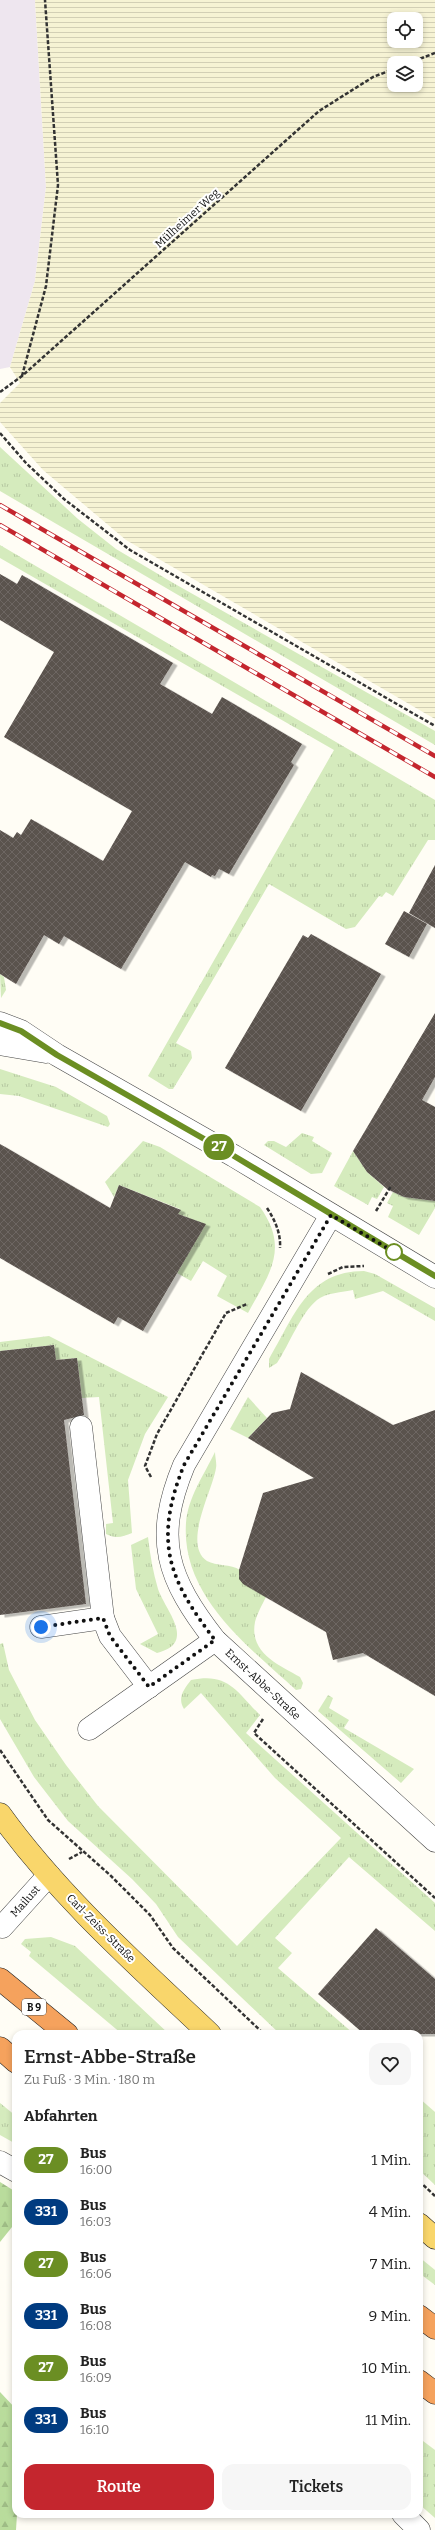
<!DOCTYPE html>
<html lang="de">
<meta charset="utf-8">
<style>
:root{--surface:#fff;--page:#f6f6f6;--text:#222;--muted:#767676;--accent:#c4262e}
body{margin:0;font-family:Bitter,serif;background:var(--page);color:var(--text);height:100vh;display:flex;flex-direction:column;font-size:15px;white-space:nowrap}
*{box-sizing:border-box;margin:0}
p{font-size:13px;color:var(--muted)}
.icon{flex:none;width:22px;height:22px;fill:none;stroke:currentColor;stroke-width:2;stroke-linecap:round;stroke-linejoin:round}
.map{position:relative;flex:1;overflow:hidden}
.details{position:absolute;left:12px;top:2030px;width:411px;height:488px;display:flex;flex-direction:column;background:var(--surface);border-radius:12px;box-shadow:0 2px 6px #0003}
.details>*{flex:none}
.badge{padding:0 8px;border-radius:13px;font-size:14px;line-height:26px}
.controls{position:absolute;left:387px;top:12px;display:grid;gap:8px}
.controls a{display:grid;place-items:center;width:36px;height:36px;border-radius:8px;background:var(--surface);box-shadow:0 2px 6px #0003;font-size:20px}
.you{position:absolute;width:20px;height:20px;margin:-10px;border:3px solid #fff;border-radius:50%;background:#1a73e8;box-shadow:0 0 0 6px #1a73e833}
.map>.badge{position:absolute;translate:-50% -50%;box-shadow:0 0 0 2px #fff}
h2{padding:0 12px;font-size:15px;line-height:36px}
.round{display:grid;place-items:center;flex:none;width:42px;height:42px;border-radius:12px;background:var(--page)}
.summary{display:flex;align-items:center;justify-content:space-between;height:68px;padding:0 12px}
h1{font-size:19px;font-weight:600;line-height:30px}
.primary-button{display:flex;gap:8px;margin-top:auto;padding:8px 12px}
.primary-button a{flex:1;height:46px;border-radius:12px;background:var(--accent);color:#fff;font-size:16px;font-weight:600;line-height:46px;text-align:center}
.primary-button a+a{background:var(--page);color:var(--text)}
ul{padding:0;list-style:none}
li{display:flex;align-items:center;gap:12px;height:52px;padding:0 12px}
li div{flex:1}
li b{display:block;font-size:15px}
li em{font-style:normal}
li .badge{min-width:44px;font-weight:700;text-align:center}
.map>svg:first-child{display:block}
.industrial{fill:#eee6ef}
.farmland{fill:url(#farmland-rules);fill-rule:evenodd}
.grass{fill:url(#grass-tufts)}
.forest{fill:url(#forest-firs)}
.building{fill:url(#building-cross-hatch);filter:url(#shadow)}
.lines{fill:none;stroke-linecap:round;stroke-linejoin:round}
.minor-casing{stroke:#444;stroke-width:23}
.major-casing{stroke:#222;stroke-width:23}
.highway-casing{stroke:#222;stroke-width:23}
.path{stroke:#333;stroke-width:2.5;stroke-dasharray:4 2;stroke-linecap:butt}
.minor{stroke:#fff;stroke-width:22}
.major{stroke:#f9d66b;stroke-width:22}
.highway{stroke:#f5a25d;stroke-width:22}
.rail-casing{stroke:#c4262e;stroke-width:4.5}
.rail{stroke:#fff;stroke-width:3;stroke-dasharray:9;stroke-linecap:butt}
.line-casing{stroke:#fff;stroke-width:9}
.line{stroke:#6b8e23;stroke-width:6}
.walk{stroke:#111;stroke-width:4;stroke-dasharray:0 7.2}
.stop-dot{fill:#fff;stroke:#6b8e23;stroke-width:2}
.labels{text-anchor:middle;stroke-width:4;stroke-linejoin:round;paint-order:stroke}
.shield{fill:#fff;stroke:#585858;stroke-width:1}
.shield-label{font-size:10px;font-weight:bold;fill:#111}
.street-label{font-size:11px;fill:#111;stroke:#fff}
</style>
<div class="map">
<svg width="435" height="2530" viewBox="0 0 435 2530">
<defs>
<pattern id="farmland-rules" width="6" height="5" patternUnits="userSpaceOnUse"><rect width="6" height="5" fill="#f6f3d4"/><path d="M0 2.5h6" fill="none" stroke="#d2cfb5"/></pattern>
<pattern id="grass-tufts" width="24" height="20" patternUnits="userSpaceOnUse"><rect width="24" height="20" fill="#d5ebbd"/><path d="M3 7l-1-3M5 7V3M7 7l1-3M15 17l-1-3M17 17v-4M19 17l1-3" fill="none" stroke="#b6c8a1"/></pattern>
<pattern id="forest-firs" width="22" height="20" patternUnits="userSpaceOnUse"><rect width="22" height="20" fill="#b9dc9c"/><path d="M5 1l3.5 6h-7zM16 11l3.5 6h-7z" fill="#9ebc85"/></pattern>
<pattern id="building-cross-hatch" width="8" height="8" patternUnits="userSpaceOnUse"><rect width="8" height="8" fill="#5a524d"/><path d="M0 0l8 8M0 8l8-8" fill="none" stroke="#6d6662"/></pattern>
<filter id="shadow"><feDropShadow dx="4.5" dy="2.5" stdDeviation="0" flood-color="#0004"/></filter>
</defs>
<rect width="100%" height="100%" fill="#fffdf5"/>
<!-- industrial -->
<path class="industrial" d="M0,0h35l11,187 -11,94 -25,86 -10,2z"/>
<!-- farmland -->
<path class="farmland" d="M35,0h400v719l-309,-179 -83,-70 -43,-48v-19l20,-20 -10,-16 25,-86 11,-94zM394,19h22v22h-22zM394,63h22v22h-22z"/>
<!-- grass -->
<g class="grass">
<path d="M0,447l78,72 38,30 59,35 260,147v14l-435,-254z"/>
<path d="M0,545l435,255v40h-7l-35,56 -7,-4 -4,5 -3,-1 -24,31 -9,2 -77,-45 -93,159 15,8 1,7 -19,31h-4l-21,-13 186,-326 -334,-192z"/>
<path d="M0,974l4,3 2,13 -5,8z"/>
<path d="M0,1069l56,18 51,29 3,8 -2,3 -89,-31 -19,-2z"/>
<path d="M302,1133l12,4 -2,4 20,12 -10,20 -11,1 -47,-29 4,-4h6l12,6z"/>
<path d="M143,1141l17,6 100,60c30,42 9,67 -12,106l-31,-17 10,-20 -24,-15 -12,20 -14,-8 28,-49 -27,-10 2,-5 -61,-24 -5,12 -9,-15z"/>
<path d="M353,1151l14,21 17,15 -7,12 -5,-2 -4,8 -34,-19z"/>
<path d="M393,1192l11,5 31,4v7l-16,27 -31,-18 5,-11 -6,-3z"/>
<path d="M364,1271l11,3 60,34v13l-52,-30 -28,8 -2,-9c-10,2 -28,3 -36,10 -16,13 -28,45 -40,63l-8,5v-9c25,-42 38,-88 95,-88z"/>
<path d="M49,1336l119,61 -23,37 -17,46 4,53c-9,4 -17,6 -26,1v-10l7,-1 -14,-126 -17,1 -5,-40 -21,2 -2,-15 -54,6v-9z"/>
<path d="M248,1397l19,21 -19,20 -18,-9z"/>
<path d="M215,1452c0,5 2,11 1,16 -3,22 -34,76 -9,93 9,5 24,3 33,9 9,6 18,18 26,27 -4,8 -9,17 -11,25 -6,31 24,43 45,55l3,6 -2,6 -5,1c-48,-44 -115,-94 -110,-167 2,-26 18,-48 29,-71z"/>
<path d="M148,1537c2,18 5,35 10,52 7,21 40,54 -1,64l-17,-9 18,-10 -22,-45 -5,-44z"/>
<path d="M3,1643l6,27 26,50 31,45 32,41 139,140 104,-108 -66,-60 -74,-85 -17,16c-7,-11 0,-20 7,-29 37,-8 45,11 69,35l-14,18 189,170v28l-86,-74 -74,81 17,15 -14,15 76,66h-74l-102,-97 -22,-33 -24,-25 -64,-58 -34,-44 -34,-58v-75z"/>
<path d="M328,1695l5,3 -4,10 20,12 -5,8 70,41 -13,14 -83,-72z"/>
<path d="M51,1937l24,9 94,88h-47l-93,-78 2,-4 -10,-8 4,-5z"/>
<path d="M419,2098l16,14v73l-16,-15z"/>
<path d="M0,2103l16,13v28l-16,-9z"/>
<path d="M419,2257l16,13v15l-16,-12z"/>
<path d="M419,2438l16,12v68l-16,-14z"/>
</g>
<!-- forest -->
<g class="forest">
<path d="M0,2182l16,10v30l-16,20z"/>
<path d="M0,2392l16,17 1,105 -1,16h-16z"/>
</g>
<!-- building -->
<g class="building">
<path d="M0,574l17,10 5,-9 151,88 -13,21 52,30 10,-17 80,47 -11,18 3,3 -65,109 -10,-5 -4,7 -3,-1 -1,2 -26,-15 -64,107 -57,-33 -5,8 -15,-9 -28,49 -16,-10v-144l13,8 4,-6 4,3 10,-16 72,42 29,-50 -128,-74 50,-85 -54,-32z"/>
<path d="M435,865v63l-26,-15z"/>
<path d="M404,911l23,13 -18,33 -24,-13z"/>
<path d="M311,934l70,40 -80,137 -76,-43 78,-133 5,3z"/>
<path d="M435,1013v64l-13,23 13,7v94l-31,-4 -17,-8 -20,-17 -14,-21z"/>
<path d="M0,1144l110,64 9,-23 62,25 -3,4 28,10 -63,107 -25,-14 -4,7 -114,-66z"/>
<path d="M54,1345l2,15 21,-2 7,57 -20,5 22,184 -86,11v-264z"/>
<path d="M301,1372l92,53 42,-15v286l-72,-43 -30,7 -7,-28 -83,-48 -4,-5v-9l24,-77 51,-15 -66,-40 24,-25 18,-4z"/>
<path d="M376,1928l59,51v55h-71l-46,-40z"/>
</g>
<g class="lines">
<defs>
<g id="minor">
<path d="M0,1023l21,8 36,24 177,101 201,121"/>
<path d="M0,1044l46,8"/>
<path d="M331,1215l-147,250c-31,75 -17,113 31,175l220,201"/>
<path d="M81,1427l22,191"/>
<path d="M41,1627l62,-9 7,18 39,51"/>
<path d="M89,1729l126,-89"/>
<path d="M2,1927l47,-52"/>
<path d="M0,2162l16,9"/>
<path d="M403,2514l16,16"/>
</g>
<g id="major">
<path d="M0,1814c59,82 137,151 210,220"/>
<path d="M419,2224l16,14"/>
</g>
<g id="highway">
<path d="M0,1979l67,55"/>
<path d="M0,2048l16,14"/>
<path d="M419,2316l16,12"/>
<path d="M419,2381l16,12"/>
</g>
</defs>
<!-- minor casing -->
<use href="#minor" class="minor-casing"/>
<!-- major casing -->
<use href="#major" class="major-casing"/>
<!-- highway casing -->
<use href="#highway" class="highway-casing"/>
<!-- path -->
<g class="path">
<path d="M409,63l26,-10"/>
<path d="M22,376l24,-90 12,-101 -13,-185"/>
<path d="M0,392l22,-16 297,-265 54,-34 21,-8"/>
<path d="M0,433l26,30 38,36 66,51 305,176"/>
<path d="M267,1208c8,12 14,26 13,40"/>
<path d="M376,1211l15,-25"/>
<path d="M328,1274l15,-7 21,-1"/>
<path d="M151,1477l-6,-11 12,-32 69,-121 21,-9"/>
<path d="M263,1719l-9,14 181,165"/>
<path d="M0,1750l48,70 62,55 40,40 23,33 91,86"/>
<path d="M69,1859l13,-7"/>
<path d="M419,2181l16,15"/>
</g>
<!-- minor -->
<use href="#minor" class="minor"/>
<!-- major -->
<use href="#major" class="major"/>
<!-- highway -->
<use href="#highway" class="highway"/>
<defs>
<g id="rail">
<path d="M0,505l435,251"/>
<path d="M0,525l435,252"/>
</g>
</defs>
<!-- rail casing -->
<use href="#rail" class="rail-casing"/>
<!-- rail -->
<use href="#rail" class="rail"/>
</g>
<g class="lines">
<defs>
<path id="line" d="M0,1023l21,8 36,24 177,101 201,120"/>
</defs>
<!-- line casing -->
<use href="#line" class="line-casing"/>
<!-- line -->
<use href="#line" class="line"/>
<!-- walk -->
<path class="walk" d="M41,1627l62,-9 7,18 39,51 66,-47c-48,-62 -61,-100 -31,-175l147,-250 63,37"/>
</g>
<!-- markers -->
<circle class="stop-dot" cx="394" cy="1252" r="8"/>
<g class="labels">
<!-- shield labels -->
<rect class="shield" x="22" y="1999" width="24" height="16" rx="3"/>
<g class="shield-label">
<text x="34" y="2011">B 9</text>
</g>
<!-- street labels -->
<g class="street-label">
<text transform="translate(187 218) rotate(-42)" y="4">Mülheimer Weg</text>
<text transform="translate(263 1684) rotate(43)" y="4">Ernst-Abbe-Straße</text>
<text transform="translate(25 1901) rotate(-48)" y="4">Mailust</text>
<text transform="translate(101 1928) rotate(45)" y="4">Carl-Zeiss-Straße</text>
</g>
</g>
</svg>
<div class="controls">
<a><svg class="icon" aria-label="locate" viewBox="0 0 24 24"><circle cx="12" cy="12" r="6"/><path d="M12 2v4M12 18v4M2 12h4M18 12h4"/></svg></a>
<a><svg class="icon" aria-label="layers" viewBox="0 0 24 24"><path d="M12 4l9 5-9 5-9-5zM3 14l9 5 9-5"/></svg></a>
</div>
<div class="you" style="left:41px;top:1627px"></div>
<b class="badge" style="left:219px;top:1147px;background:#6b8e23;color:#fff">27</b>
<section class="details">
<div class="summary"><div><h1>Ernst-Abbe-Straße</h1><p>Zu Fuß · 3 Min. · 180 m</p></div><a class="round"><svg class="icon" aria-label="heart" viewBox="0 0 24 24"><path d="M12 20l-8-8c-3-5 5-10 8-4 3-6 11-1 8 4z"/></svg></a></div>
<h2>Abfahrten</h2>
<ul>
<li><span class="badge" style="background:#6b8e23;color:#fff">27</span><div><b>Bus</b><p>16:00</p></div><em>1 Min.</em></li>
<li><span class="badge" style="background:#003b80;color:#fff">331</span><div><b>Bus</b><p>16:03</p></div><em>4 Min.</em></li>
<li><span class="badge" style="background:#6b8e23;color:#fff">27</span><div><b>Bus</b><p>16:06</p></div><em>7 Min.</em></li>
<li><span class="badge" style="background:#003b80;color:#fff">331</span><div><b>Bus</b><p>16:08</p></div><em>9 Min.</em></li>
<li><span class="badge" style="background:#6b8e23;color:#fff">27</span><div><b>Bus</b><p>16:09</p></div><em>10 Min.</em></li>
<li><span class="badge" style="background:#003b80;color:#fff">331</span><div><b>Bus</b><p>16:10</p></div><em>11 Min.</em></li>
</ul>
<div class="primary-button"><a>Route</a><a>Tickets</a></div>
</section>
</div>
